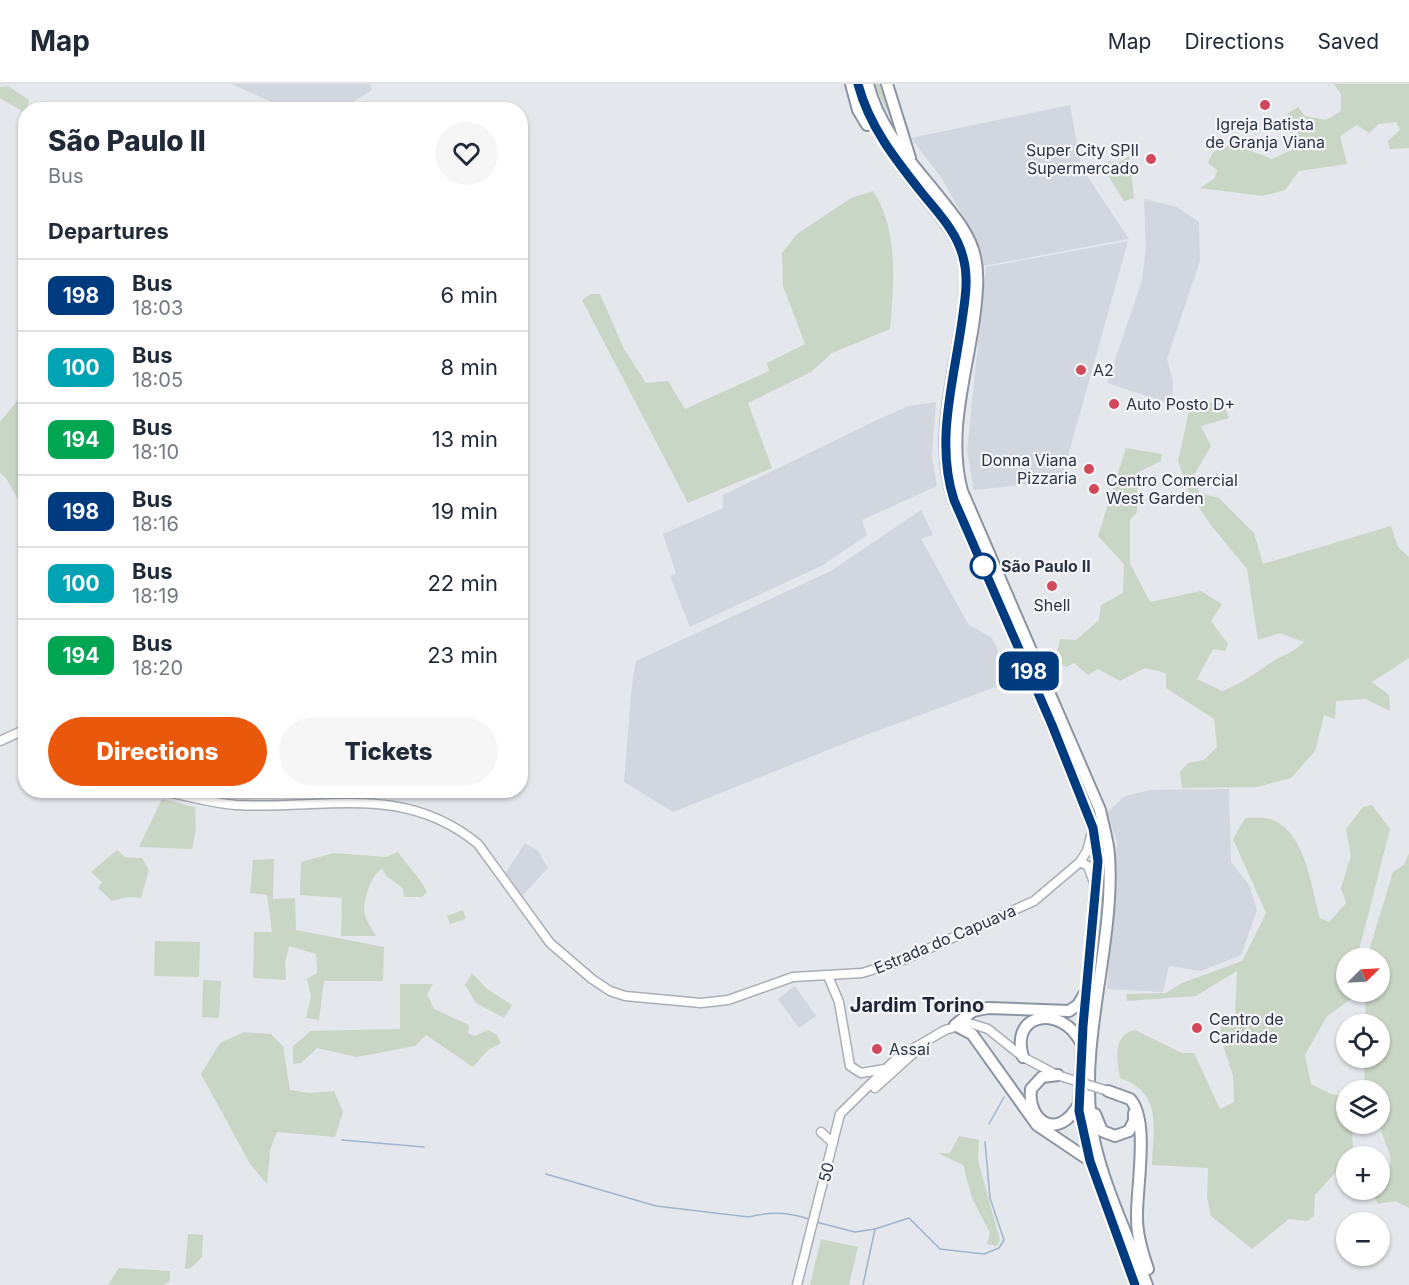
<!DOCTYPE html>
<meta charset="utf-8">
<style>
:root{--surface:#fff;--page:#f6f6f7;--text:#1f2937;--muted:#747a83;--line:#e0e1e3;--accent:#ea580c}
body{margin:0;font-family:Inter,sans-serif;background:var(--page);color:var(--text);height:100vh;display:flex;flex-direction:column;font-size:22px;white-space:nowrap}
*{box-sizing:border-box;margin:0}
p{font-size:20px;color:var(--muted)}
.icon{flex:none;width:33px;height:33px;fill:none;stroke:currentColor;stroke-width:2;stroke-linecap:round;stroke-linejoin:round}
.map{position:relative;flex:1;overflow:hidden}
.side{position:absolute;left:18px;top:18px;width:510px;height:696px;display:flex;flex-direction:column;background:var(--surface);border-radius:24px;box-shadow:0 2px 4px #0004}
.side>*{flex:none}
.badge{padding:0 12px;border-radius:9px;font-size:21px;line-height:39px}
.needle{width:39px;rotate:66deg}
.tools{position:absolute;left:1336px;top:864px;display:grid;gap:12px}
.tools a{display:grid;place-items:center;width:54px;height:54px;border-radius:50%;background:var(--surface);box-shadow:0 2px 4px #0004;font-size:30px}
.map>.badge{position:absolute;translate:-50% -50%;box-shadow:0 0 0 3px #fff}
h2{padding:0 30px;font-size:22px;line-height:54px}
.round{display:grid;place-items:center;flex:none;width:63px;height:63px;border-radius:32px;background:var(--page)}
.head{display:flex;align-items:center;justify-content:space-between;height:102px;padding:0 30px}
h1{font-size:28px;font-weight:800;line-height:45px}
.primary-button{display:flex;gap:12px;margin-top:auto;padding:12px 30px}
.primary-button a{flex:1;height:69px;border-radius:36px;background:var(--accent);color:#fff;font-size:24px;font-weight:800;line-height:69px;text-align:center}
.primary-button a+a{background:var(--page);color:var(--text)}
ul{padding:0;list-style:none}
li{display:flex;align-items:center;gap:18px;height:72px;padding:0 30px;border-top:2px solid var(--line)}
li div{flex:1}
li b{display:block;font-size:22px}
li em{font-style:normal}
li .badge{min-width:66px;font-weight:700;text-align:center}
header{display:flex;align-items:center;gap:36px;box-sizing:border-box;height:84px;padding:0 30px;background:var(--surface);border-bottom:2px solid var(--line)}
header strong{font-size:28px}
nav{display:flex;gap:33px;margin-inline-start:auto;font-size:21px}
.map>svg:first-child{display:block}
.built{fill:#d2d6de}
.green{fill:#c9d6c5}
.lines{fill:none;stroke-linecap:round;stroke-linejoin:round}
.stream{stroke:#9fb4cc;stroke-width:1.5}
.secondary-casing{stroke:#a9aeb7;stroke-width:11}
.highway-casing{stroke:#8b94a3;stroke-width:14}
.secondary{stroke:#fff;stroke-width:8}
.highway{stroke:#fff;stroke-width:10}
.secondary-bridge-casing{stroke:#a9aeb7;stroke-width:11;stroke-linecap:butt}
.secondary-bridge{stroke:#fff;stroke-width:8}
.line-casing{stroke:#fff;stroke-width:14}
.line{stroke:#003b80;stroke-width:9}
.poi-dot{fill:#d1495b;stroke:#f4f6f9;stroke-width:2}
.stop-dot{fill:#fff;stroke:#003b80;stroke-width:3}
.labels{text-anchor:middle;stroke-width:4.5;stroke-linejoin:round;paint-order:stroke}
.poi-label{font-size:16px;fill:#2b3445;stroke:#f4f6f9;text-anchor:start}
.stop-label{font-size:16px;font-weight:bold;fill:#2b3445;stroke:#f4f6f9;text-anchor:start}
.street-label{font-size:16px;fill:#2b3445;stroke:#f4f6f9}
.quarter-label{font-size:20px;font-weight:bold;fill:#1d2536;stroke:#f4f6f9}
</style>
<header>
<strong>Map</strong>
<nav><a>Map</a><a>Directions</a><a>Saved</a></nav>
</header>
<div class="map">
<svg width="1409" height="1201" viewBox="0 0 1409 1201">
<rect width="100%" height="100%" fill="#e4e7ec"/>
<!-- built -->
<g class="built">
<path d="M232,0h138l2,6 -30,19 -53,1z"/>
<path d="M1070,21l11,62 48,72 -146,27 -14,-39 -28,-50 -30,-39z"/>
<path d="M1144,115l33,8 22,15 1,39 -33,98 6,23 -1,22 -65,-21 35,-102 4,-33z"/>
<path d="M1128,157l-67,240 -87,9 -7,-39 19,-184z"/>
<path d="M936,318l-4,54 5,30 -75,34 5,15 -44,30 -133,62 -20,-51 6,-3 -13,-39 60,-26v-13l154,-75 32,-14z"/>
<path d="M921,426l12,25 -12,4 47,85 24,14 20,43 -154,57 -185,74 -49,-30 8,-97 4,-24 195,-90z"/>
<path d="M1229,705l2,73 18,23 8,25 -16,45 -40,16 -32,-5 -6,26 -56,-3 10,-147 -10,-29 18,-17 25,-6z"/>
<path d="M184,707h102v7l-67,1z"/>
<path d="M525,759l13,8 10,17 -28,30 -15,-24z"/>
<path d="M795,902l21,30 -17,12 -21,-29z"/>
</g>
<!-- green -->
<g class="green">
<path d="M875,0h6l16,44 -15,-26z"/>
<path d="M1334,0h75v64l-19,1 -2,-8 12,-11 -4,-8 -17,2 -10,9 -12,-8 -17,11 7,28 -48,7 -14,19 -23,6 -62,-8 15,-10 2,-8 -9,-7 5,-11 28,-12 10,11 21,8 26,-12 2,-9 -13,-24 11,-7 7,9 21,4 15,-9v-17z"/>
<path d="M8,2l21,14 -2,9 -5,2 -22,-13v-11z"/>
<path d="M1129,72l5,42 -10,3 -22,-35 7,-5 6,4z"/>
<path d="M873,107c26,39 21,93 17,138l-58,24 -21,19 -63,31 24,65 -84,35 -106,-203 9,-6h9l24,55 22,34 22,-2 17,28 84,-38 -2,-8 38,-19 -22,-58 -1,-33 15,-19 54,-36z"/>
<path d="M25,307v121l-19,-34 -6,-5v-51z"/>
<path d="M1191,318l32,1 6,15 -28,8 10,20 -17,29 5,18 20,5 35,35 9,31 128,-38 7,21 11,10v101l-37,24 17,13 1,16 -25,-12 -29,2 -1,18 -11,-4 -9,36 -24,27 -34,9 -75,1 -2,-16 8,-9 16,-3 13,-13 -3,-28 -48,-31v-15l-21,-5 -25,13 -22,-12 -10,6 -14,-12 -8,4 -11,-6 5,-22 16,1 23,-20 2,-15 22,-12 1,-29 -26,-28 28,-88 36,6 -1,7 -24,12v39l-7,8v43l20,39 51,-11 21,13 -11,17 17,23 -3,7 -12,-2 -16,30 25,12c19,-7 33,-18 50,-29 11,-7 22,-10 32,-20l-24,-9 -22,7 -11,-71 -37,-45 -22,-34 -10,-29z"/>
<path d="M162,715l33,8 1,22 -4,20 -53,-2z"/>
<path d="M1372,721l18,24 -33,129h-10v34h10v3l-30,21 -22,39 6,29 20,10 16,2v28h5l1,29 -38,42 -1,21 -7,5 -18,-2 -37,30 -41,-33 -4,-19 1,-29 -56,-3c1,-38 11,-72 -32,-87 -3,-18 -8,-43 15,-48l47,23h12l26,56 14,-7 -1,-26 -14,-43 5,-14 11,-4 2,-44 -41,25 -69,5 -1,-7 40,-1 16,-10 60,-22 24,-48 -33,-74 12,-21c9,0 20,-1 28,2 33,14 38,67 47,98l9,4 17,-19 -5,-15 10,-32 -5,-27 17,-22z"/>
<path d="M117,766l8,7 17,1 7,12 -8,28 -14,-1 -15,4 -14,-13 4,-6 -11,-10z"/>
<path d="M398,768c10,15 21,24 29,40l-5,5h-18l-1,-9 -17,-12 -4,-8c-7,6 -9,10 -13,19 -8,24 -6,28 7,49h-35l1,-38 -42,-3 1,-33 33,-9 52,4z"/>
<path d="M1408,770l1,1v353l-14,-7 -17,3 -3,-6 1,-8h4v-6c21,-26 5,-32 0,-60 -2,-10 0,-23 0,-34h-16l1,-32h15v-34h-15l1,-32h14v-34h-12v-4l25,-82 12,-8z"/>
<path d="M274,775l-1,40 22,-1 1,32 88,17 -1,34h-59l-5,39 -13,-2 5,-22 -4,-17 10,-6 -1,-19 -27,-8 -4,16 1,18 -33,-2 1,-46h18l-5,-37 -17,-2 3,-33z"/>
<path d="M463,826l3,9 -16,5 -3,-8z"/>
<path d="M155,857l45,1 -1,35 -45,-1z"/>
<path d="M472,889l15,16 25,16 -8,13 -28,-15 -11,-18z"/>
<path d="M203,896l18,1 -2,37 -17,-1z"/>
<path d="M400,900h33l-6,10 7,15 35,16 -1,8 6,3 14,-6 9,5 4,8 -13,7 -15,17 -47,-32 -11,11 -58,11 -40,-9 -16,15 -8,1v-18l18,-15 89,-2z"/>
<path d="M244,948l27,2 12,12 7,44 20,3 24,-2 9,21 -8,25 -58,-5 -7,18 -3,34 -17,-20 -49,-90 19,-31z"/>
<path d="M959,1052l20,4 -1,20 22,80 -3,6 -10,-2 3,-11 -18,-35 -9,-33 -25,-12h12z"/>
<path d="M188,1150l15,1 -1,22 -11,11 -6,1z"/>
<path d="M821,1155l37,8 -9,38h-39z"/>
<path d="M119,1184l51,3v10l-6,4h-56z"/>
</g>
<g class="lines">
<!-- stream -->
<g class="stream">
<path d="M989,1040l15,-27"/>
<path d="M342,1056l82,7"/>
<path d="M546,1090l110,32 93,11c21,-6 39,-5 60,2"/>
<path d="M816,1138l39,10 20,-3"/>
<path d="M863,1201l12,-56 34,-11 31,31 44,5 15,-6 5,-8 -14,-42 -5,-56"/>
</g>
<defs>
<g id="secondary">
<path d="M0,657l26,-12"/>
<path d="M160,706c25,6 51,13 76,15 87,5 167,-23 242,39l72,99 42,36 18,12 15,5 76,7 27,-3 65,-23 69,-4 39,-12 133,-60 46,-39 7,-11 5,-19"/>
<path d="M1080,778l8,4 7,19"/>
<path d="M828,892l11,26 11,64 11,7 24,-4"/>
<path d="M875,1004l41,-37"/>
<path d="M821,1048l12,11"/>
<path d="M797,1201l43,-171 57,-56 48,-28 24,-7 19,6 35,28 34,18"/>
</g>
<g id="highway">
<path d="M851,0l7,26 9,15"/>
<path d="M858,0c12,42 37,75 64,109 15,20 35,39 41,64 6,21 2,43 -1,64 -8,58 -28,121 -8,179l98,225 41,103 5,33 -16,184 -3,66 11,50 45,124"/>
<path d="M868,0c11,45 44,79 72,114 14,18 30,36 35,59 4,18 2,35 0,54 -7,60 -29,120 -13,180l138,319c3,15 8,30 9,45 6,87 -29,179 -18,267 6,50 37,115 56,163"/>
<path d="M887,0l23,74"/>
<path d="M1085,909l-7,12 -9,6 -81,-3 -15,3 -18,14 17,9 65,91 52,35"/>
<path d="M1023,973c-14,-46 40,-52 58,-14"/>
<path d="M1058,991l-16,2 -11,12c-4,31 26,54 48,15"/>
<path d="M1108,1007l22,8c20,21 6,91 7,119 0,18 5,34 11,51"/>
<path d="M1095,1030l7,17 13,5 14,-5 5,-10v-8"/>
</g>
</defs>
<!-- secondary casing -->
<use href="#secondary" class="secondary-casing"/>
<!-- highway casing -->
<use href="#highway" class="highway-casing"/>
<!-- secondary -->
<use href="#secondary" class="secondary"/>
<!-- highway -->
<use href="#highway" class="highway"/>
<defs>
<path id="secondary-bridge" d="M1060,992l45,14"/>
</defs>
<!-- secondary-bridge casing -->
<use href="#secondary-bridge" class="secondary-bridge-casing"/>
<!-- secondary-bridge -->
<use href="#secondary-bridge" class="secondary-bridge"/>
</g>
<g class="lines">
<defs>
<path id="line" d="M858,0c11,42 37,75 64,109 16,20 35,39 41,64 6,22 2,42 -1,64 -8,59 -27,121 -8,179l98,225 41,103 5,33 -15,165 -4,85 11,50 45,124"/>
</defs>
<!-- line casing -->
<use href="#line" class="line-casing"/>
<!-- line -->
<use href="#line" class="line"/>
</g>
<!-- markers -->
<g class="poi-dot">
<circle cx="1265" cy="21" r="6"/>
<circle cx="1151" cy="75" r="6"/>
<circle cx="1081" cy="286" r="6"/>
<circle cx="1114" cy="320" r="6"/>
<circle cx="1089" cy="385" r="6"/>
<circle cx="1094" cy="405" r="6"/>
<circle cx="1052" cy="502" r="6"/>
<circle cx="1197" cy="944" r="6"/>
<circle cx="877" cy="965" r="6"/>
</g>
<circle class="stop-dot" cx="983" cy="482" r="12"/>
<g class="labels">
<!-- poi labels -->
<g class="poi-label">
<text x="1265" y="46" text-anchor="middle">Igreja Batista<tspan x="1265" dy="18">de Granja Viana</tspan></text>
<text x="1139" y="72" text-anchor="end">Super City SPII<tspan x="1139" dy="18">Supermercado</tspan></text>
<text x="1093" y="292">A2</text>
<text x="1126" y="326">Auto Posto D+</text>
<text x="1077" y="382" text-anchor="end">Donna Viana<tspan x="1077" dy="18">Pizzaria</tspan></text>
<text x="1106" y="402">Centro Comercial<tspan x="1106" dy="18">West Garden</tspan></text>
<text x="1052" y="527" text-anchor="middle">Shell</text>
<text x="1209" y="941">Centro de<tspan x="1209" dy="18">Caridade</tspan></text>
<text x="889" y="971">Assaí</text>
</g>
<!-- stop labels -->
<g class="stop-label">
<text x="1001" y="488">São Paulo II</text>
</g>
<!-- street labels -->
<g class="street-label">
<text transform="translate(945 855) rotate(-23)" y="6">Estrada do Capuava</text>
<text transform="translate(826 1088) rotate(-76)" y="6">50</text>
</g>
<!-- quarter labels -->
<g class="quarter-label">
<text x="917" y="928">Jardim Torino</text>
</g>
</g>
</svg>
<div class="tools">
<a><svg class="needle" viewBox="-14 -14 28 28"><path d="M0-13l5 13h-10z" fill="#e53935"/><path d="M0 13l5-13h-10z" fill="#747a83"/></svg></a>
<a><svg class="icon" aria-label="locate" viewBox="0 0 24 24"><circle cx="12" cy="12" r="6"/><path d="M12 2v4M12 18v4M2 12h4M18 12h4"/></svg></a>
<a><svg class="icon" aria-label="layers" viewBox="0 0 24 24"><path d="M12 4l9 5-9 5-9-5zM3 14l9 5 9-5"/></svg></a>
<a>+</a>
<a>−</a>
</div>
<b class="badge" style="left:1029px;top:587px;background:#003b80;color:#fff">198</b>
<section class="side">
<div class="head"><div><h1>São Paulo II</h1><p>Bus</p></div><a class="round"><svg class="icon" aria-label="heart" viewBox="0 0 24 24"><path d="M12 20l-8-8c-3-5 5-10 8-4 3-6 11-1 8 4z"/></svg></a></div>
<h2>Departures</h2>
<ul>
<li><span class="badge" style="background:#003b80;color:#fff">198</span><div><b>Bus</b><p>18:03</p></div><em>6 min</em></li>
<li><span class="badge" style="background:#00a3b4;color:#fff">100</span><div><b>Bus</b><p>18:05</p></div><em>8 min</em></li>
<li><span class="badge" style="background:#00a651;color:#fff">194</span><div><b>Bus</b><p>18:10</p></div><em>13 min</em></li>
<li><span class="badge" style="background:#003b80;color:#fff">198</span><div><b>Bus</b><p>18:16</p></div><em>19 min</em></li>
<li><span class="badge" style="background:#00a3b4;color:#fff">100</span><div><b>Bus</b><p>18:19</p></div><em>22 min</em></li>
<li><span class="badge" style="background:#00a651;color:#fff">194</span><div><b>Bus</b><p>18:20</p></div><em>23 min</em></li>
</ul>
<div class="primary-button"><a>Directions</a><a>Tickets</a></div>
</section>
</div>
